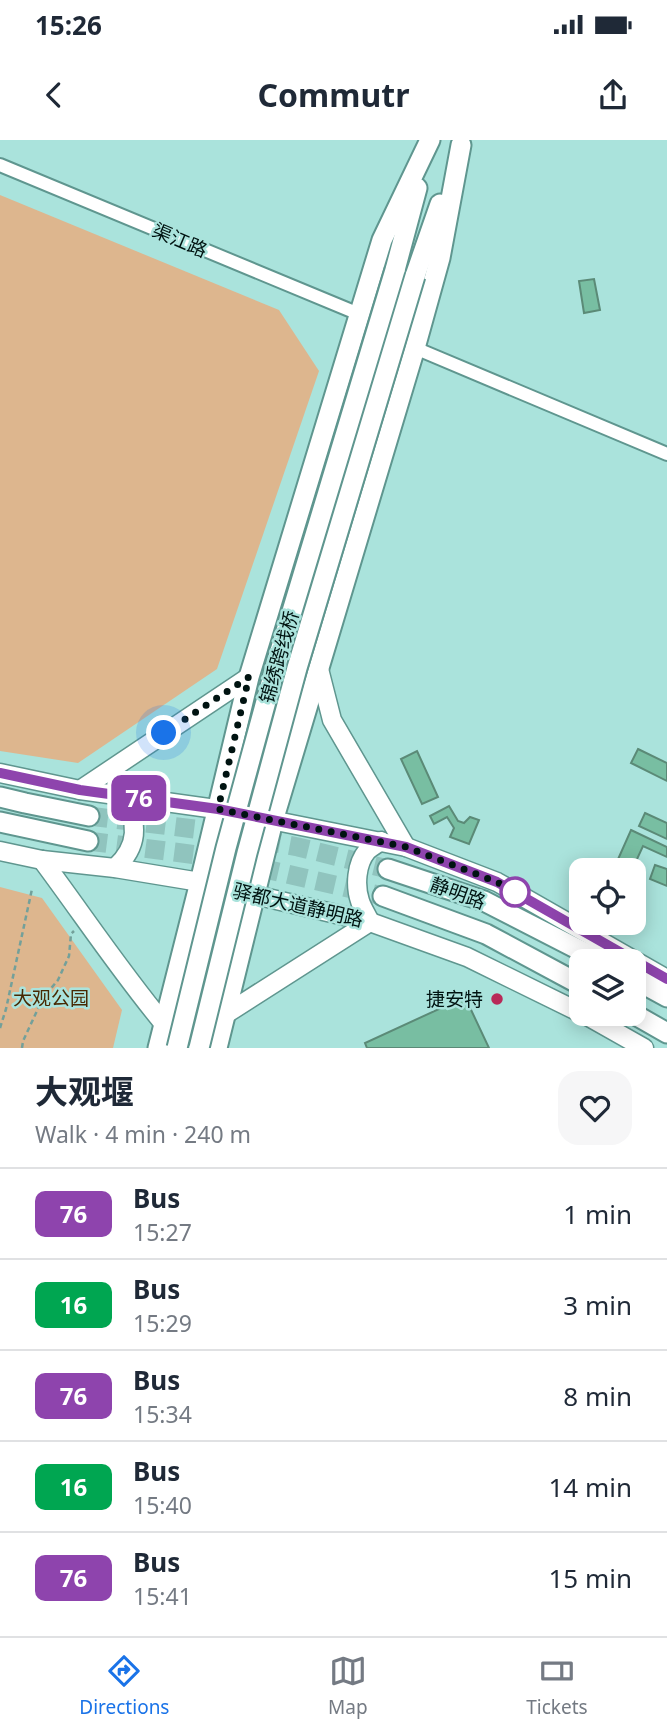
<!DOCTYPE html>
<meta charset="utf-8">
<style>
:root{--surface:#fff;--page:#f6f6f7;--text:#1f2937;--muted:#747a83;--line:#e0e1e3;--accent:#1a73e8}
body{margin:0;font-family:"Noto Sans","Noto Sans SC",sans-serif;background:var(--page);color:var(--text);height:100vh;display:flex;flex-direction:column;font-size:26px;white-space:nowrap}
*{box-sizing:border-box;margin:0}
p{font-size:23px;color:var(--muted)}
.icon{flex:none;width:38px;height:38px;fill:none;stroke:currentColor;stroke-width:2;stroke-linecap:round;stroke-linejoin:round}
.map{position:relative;height:908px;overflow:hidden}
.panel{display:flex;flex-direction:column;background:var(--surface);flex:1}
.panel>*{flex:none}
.badge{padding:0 14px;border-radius:10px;font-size:24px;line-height:46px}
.tools{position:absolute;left:569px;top:718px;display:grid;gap:14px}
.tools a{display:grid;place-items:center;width:77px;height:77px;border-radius:14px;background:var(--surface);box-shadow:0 4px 18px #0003;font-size:35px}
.you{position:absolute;width:35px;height:35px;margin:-18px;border:5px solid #fff;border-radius:50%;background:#1a73e8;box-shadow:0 0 0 10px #1a73e833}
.map>.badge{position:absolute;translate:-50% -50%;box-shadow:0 0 0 4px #fff}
.round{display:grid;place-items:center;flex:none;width:74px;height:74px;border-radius:21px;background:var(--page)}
.summary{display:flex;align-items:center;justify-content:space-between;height:119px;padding:0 35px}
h1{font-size:33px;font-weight:700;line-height:52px}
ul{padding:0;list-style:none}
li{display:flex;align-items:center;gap:21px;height:91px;padding:0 35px;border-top:2px solid var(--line)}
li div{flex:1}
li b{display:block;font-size:26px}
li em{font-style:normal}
li .badge{min-width:77px;font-weight:700;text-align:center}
.status{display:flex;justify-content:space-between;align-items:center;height:49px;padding:0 35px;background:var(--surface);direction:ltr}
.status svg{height:19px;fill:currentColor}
header{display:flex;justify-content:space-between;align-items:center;height:91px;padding:0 35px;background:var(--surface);font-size:32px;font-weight:700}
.tab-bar{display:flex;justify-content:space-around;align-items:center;height:98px;border-top:2px solid var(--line);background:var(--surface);font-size:19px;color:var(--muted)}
.tab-bar a{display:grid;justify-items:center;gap:4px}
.tab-bar .active{color:var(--accent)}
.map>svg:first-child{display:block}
.green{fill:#ddb68e}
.building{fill:#78bea2;stroke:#5b8a77;stroke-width:2}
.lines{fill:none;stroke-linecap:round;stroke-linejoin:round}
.primary-tunnel{stroke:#90c4be;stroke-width:19;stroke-dasharray:19 10;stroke-linecap:butt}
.street-casing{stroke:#5f968f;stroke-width:16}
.secondary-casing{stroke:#5f968f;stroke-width:21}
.primary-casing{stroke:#5f968f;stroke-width:23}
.path{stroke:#73a09a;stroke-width:2.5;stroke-dasharray:5 3.5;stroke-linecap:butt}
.street{stroke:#fff;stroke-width:12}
.secondary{stroke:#fff;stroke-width:18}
.primary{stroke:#fff;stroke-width:19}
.primary-bridge-casing{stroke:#5f968f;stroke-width:23;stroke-linecap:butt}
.primary-bridge{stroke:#fff;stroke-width:19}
.line-casing{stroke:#fff;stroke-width:16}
.line{stroke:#8e44ad;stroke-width:10}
.walk{stroke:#001311;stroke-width:7;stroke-dasharray:0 12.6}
.stop-dot{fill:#fff;stroke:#8e44ad;stroke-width:3.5}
.poi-dot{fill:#b82958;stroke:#aae3dc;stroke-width:2.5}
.labels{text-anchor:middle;stroke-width:5;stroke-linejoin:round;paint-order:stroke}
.street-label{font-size:19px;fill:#001311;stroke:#aae3dc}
.park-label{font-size:19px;fill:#482902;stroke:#aae3dc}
.poi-label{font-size:19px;fill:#001311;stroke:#aae3dc;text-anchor:end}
</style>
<div class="status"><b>15:26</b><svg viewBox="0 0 49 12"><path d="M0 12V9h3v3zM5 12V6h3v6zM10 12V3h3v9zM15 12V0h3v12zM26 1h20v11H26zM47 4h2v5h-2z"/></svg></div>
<header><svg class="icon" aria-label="back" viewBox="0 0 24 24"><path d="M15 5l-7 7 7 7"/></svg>Commutr<svg class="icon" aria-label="share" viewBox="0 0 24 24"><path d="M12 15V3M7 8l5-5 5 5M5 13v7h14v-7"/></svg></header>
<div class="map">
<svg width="667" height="908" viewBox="0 0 667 908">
<rect width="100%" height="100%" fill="#aae3dc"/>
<!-- green -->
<g class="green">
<path d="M0,55l279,115 40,61 -102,298 -139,94 -78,-12z"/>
<path d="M0,747l42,11 80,112 -9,38h-113z"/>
</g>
<!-- building -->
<g class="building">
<path d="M594,139l6,31 -16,3 -5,-32z"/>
<path d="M638,609l29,14v18l-36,-18z"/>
<path d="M417,611l21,46 -16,7 -21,-45z"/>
<path d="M449,666l9,15 6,2 6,-6 9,3 -10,24 -19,-7 4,-9 -7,-11 -13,7 -4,-8z"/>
<path d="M645,673l22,10v16l-28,-13z"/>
<path d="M631,690l36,17v10l-24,-11 -11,24h-8l-9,-4z"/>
<path d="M655,725l12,4v17l-17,-7z"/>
<path d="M465,857l24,51h-122l-2,-5z"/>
</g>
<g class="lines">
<!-- primary-tunnel -->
<g class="primary-tunnel">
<path d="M89,676l130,16 79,15 90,22"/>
<path d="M88,701l125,16 170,39"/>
</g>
<defs>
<g id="street">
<path d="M0,25l359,149"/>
<path d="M415,208l252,106"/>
</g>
<g id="secondary">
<path d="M319,529l13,51 74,127"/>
<path d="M0,633l80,17 150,21"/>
<path d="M80,650l169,-113"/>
<path d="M261,678l145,29 91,35 170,97"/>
<path d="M0,711l42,9 73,8 85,14 170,40 97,35 114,56"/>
<path d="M42,720c41,55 78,111 122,164"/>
<path d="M115,728c24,-22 24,-46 7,-73"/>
<path d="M582,873l62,35"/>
<path d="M226,874l144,-92c-3,-7 -8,-14 -10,-21 -5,-15 -4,-37 7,-50 4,-4 10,-7 14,-10"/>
</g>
<g id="primary">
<path d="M395,130l22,-82"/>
<path d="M415,136l25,-72"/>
<path d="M0,657l25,6 64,13"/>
<path d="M0,682l88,19"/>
<path d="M388,729l96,32 117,60"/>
<path d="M383,756l103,38 95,51"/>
<path d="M634,839l33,18"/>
<path d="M632,873l35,20"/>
<path d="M158,908l42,-166 49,-205 133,-437 48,-100"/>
<path d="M217,908l56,-227 142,-473 25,-90 21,-113"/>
</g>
</defs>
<!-- street casing -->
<use href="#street" class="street-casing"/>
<!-- secondary casing -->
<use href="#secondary" class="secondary-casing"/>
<!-- primary casing -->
<use href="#primary" class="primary-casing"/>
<!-- path -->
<g class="path">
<path d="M0,888l6,-19 26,-120"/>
<path d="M22,908l1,-7 20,-43 15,-18 11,-24 2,-22 3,-3"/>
</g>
<!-- street -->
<use href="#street" class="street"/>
<!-- secondary -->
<use href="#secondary" class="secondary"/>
<!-- primary -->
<use href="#primary" class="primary"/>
<defs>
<g id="primary-bridge">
<path d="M177,908l49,-200 51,-187 118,-391"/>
<path d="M199,908l48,-195 50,-185 118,-392"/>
</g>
</defs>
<!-- primary-bridge casing -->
<use href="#primary-bridge" class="primary-bridge-casing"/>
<!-- primary-bridge -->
<use href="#primary-bridge" class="primary-bridge"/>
</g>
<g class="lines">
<defs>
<path id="line" d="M0,633l80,17 138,19 188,38 91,35 170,97"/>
</defs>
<!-- line casing -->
<use href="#line" class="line-casing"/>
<!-- line -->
<use href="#line" class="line"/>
<!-- walk -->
<path class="walk" d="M164,593l85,-56 -31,132 188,38 91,35 21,12 -3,-2"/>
</g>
<!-- markers -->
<circle class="stop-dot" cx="515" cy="752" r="14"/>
<circle class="poi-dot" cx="497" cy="859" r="7"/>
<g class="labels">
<!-- street labels -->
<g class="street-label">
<text transform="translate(180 100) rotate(23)" y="7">渠江路</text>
<text transform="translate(279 517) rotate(-74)" y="7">锦绣跨线桥</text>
<text transform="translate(458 753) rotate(20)" y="7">静明路</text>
<text transform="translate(298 765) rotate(13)" y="7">驿都大道静明路</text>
</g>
<!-- park labels -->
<g class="park-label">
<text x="51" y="865">大观公园</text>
</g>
<!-- poi labels -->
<g class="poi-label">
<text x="483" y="866">捷安特</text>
</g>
</g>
</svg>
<div class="tools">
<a><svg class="icon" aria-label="locate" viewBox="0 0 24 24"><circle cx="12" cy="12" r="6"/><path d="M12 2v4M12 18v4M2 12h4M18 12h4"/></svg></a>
<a><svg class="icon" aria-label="layers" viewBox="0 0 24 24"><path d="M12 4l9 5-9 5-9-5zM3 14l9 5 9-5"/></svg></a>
</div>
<div class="you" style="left:164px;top:593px"></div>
<b class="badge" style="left:139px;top:658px;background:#8e44ad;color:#fff">76</b>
</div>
<section class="panel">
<div class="summary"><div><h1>大观堰</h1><p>Walk · 4 min · 240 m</p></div><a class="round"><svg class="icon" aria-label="heart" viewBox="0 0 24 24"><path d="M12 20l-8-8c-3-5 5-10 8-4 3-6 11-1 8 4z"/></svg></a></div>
<ul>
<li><span class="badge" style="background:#8e44ad;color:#fff">76</span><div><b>Bus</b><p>15:27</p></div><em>1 min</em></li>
<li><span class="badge" style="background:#00a651;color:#fff">16</span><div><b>Bus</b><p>15:29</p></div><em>3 min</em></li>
<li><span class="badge" style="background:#8e44ad;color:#fff">76</span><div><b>Bus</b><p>15:34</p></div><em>8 min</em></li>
<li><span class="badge" style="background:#00a651;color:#fff">16</span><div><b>Bus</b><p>15:40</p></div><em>14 min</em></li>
<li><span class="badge" style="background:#8e44ad;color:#fff">76</span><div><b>Bus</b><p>15:41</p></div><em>15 min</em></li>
</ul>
</section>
<nav class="tab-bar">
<a class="active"><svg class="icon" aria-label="directions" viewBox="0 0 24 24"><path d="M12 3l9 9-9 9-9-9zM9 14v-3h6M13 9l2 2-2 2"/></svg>Directions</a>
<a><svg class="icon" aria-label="map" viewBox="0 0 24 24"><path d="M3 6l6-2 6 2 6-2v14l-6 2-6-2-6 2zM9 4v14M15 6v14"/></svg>Map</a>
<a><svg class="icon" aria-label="tickets" viewBox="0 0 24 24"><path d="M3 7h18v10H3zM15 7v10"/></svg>Tickets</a>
</nav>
